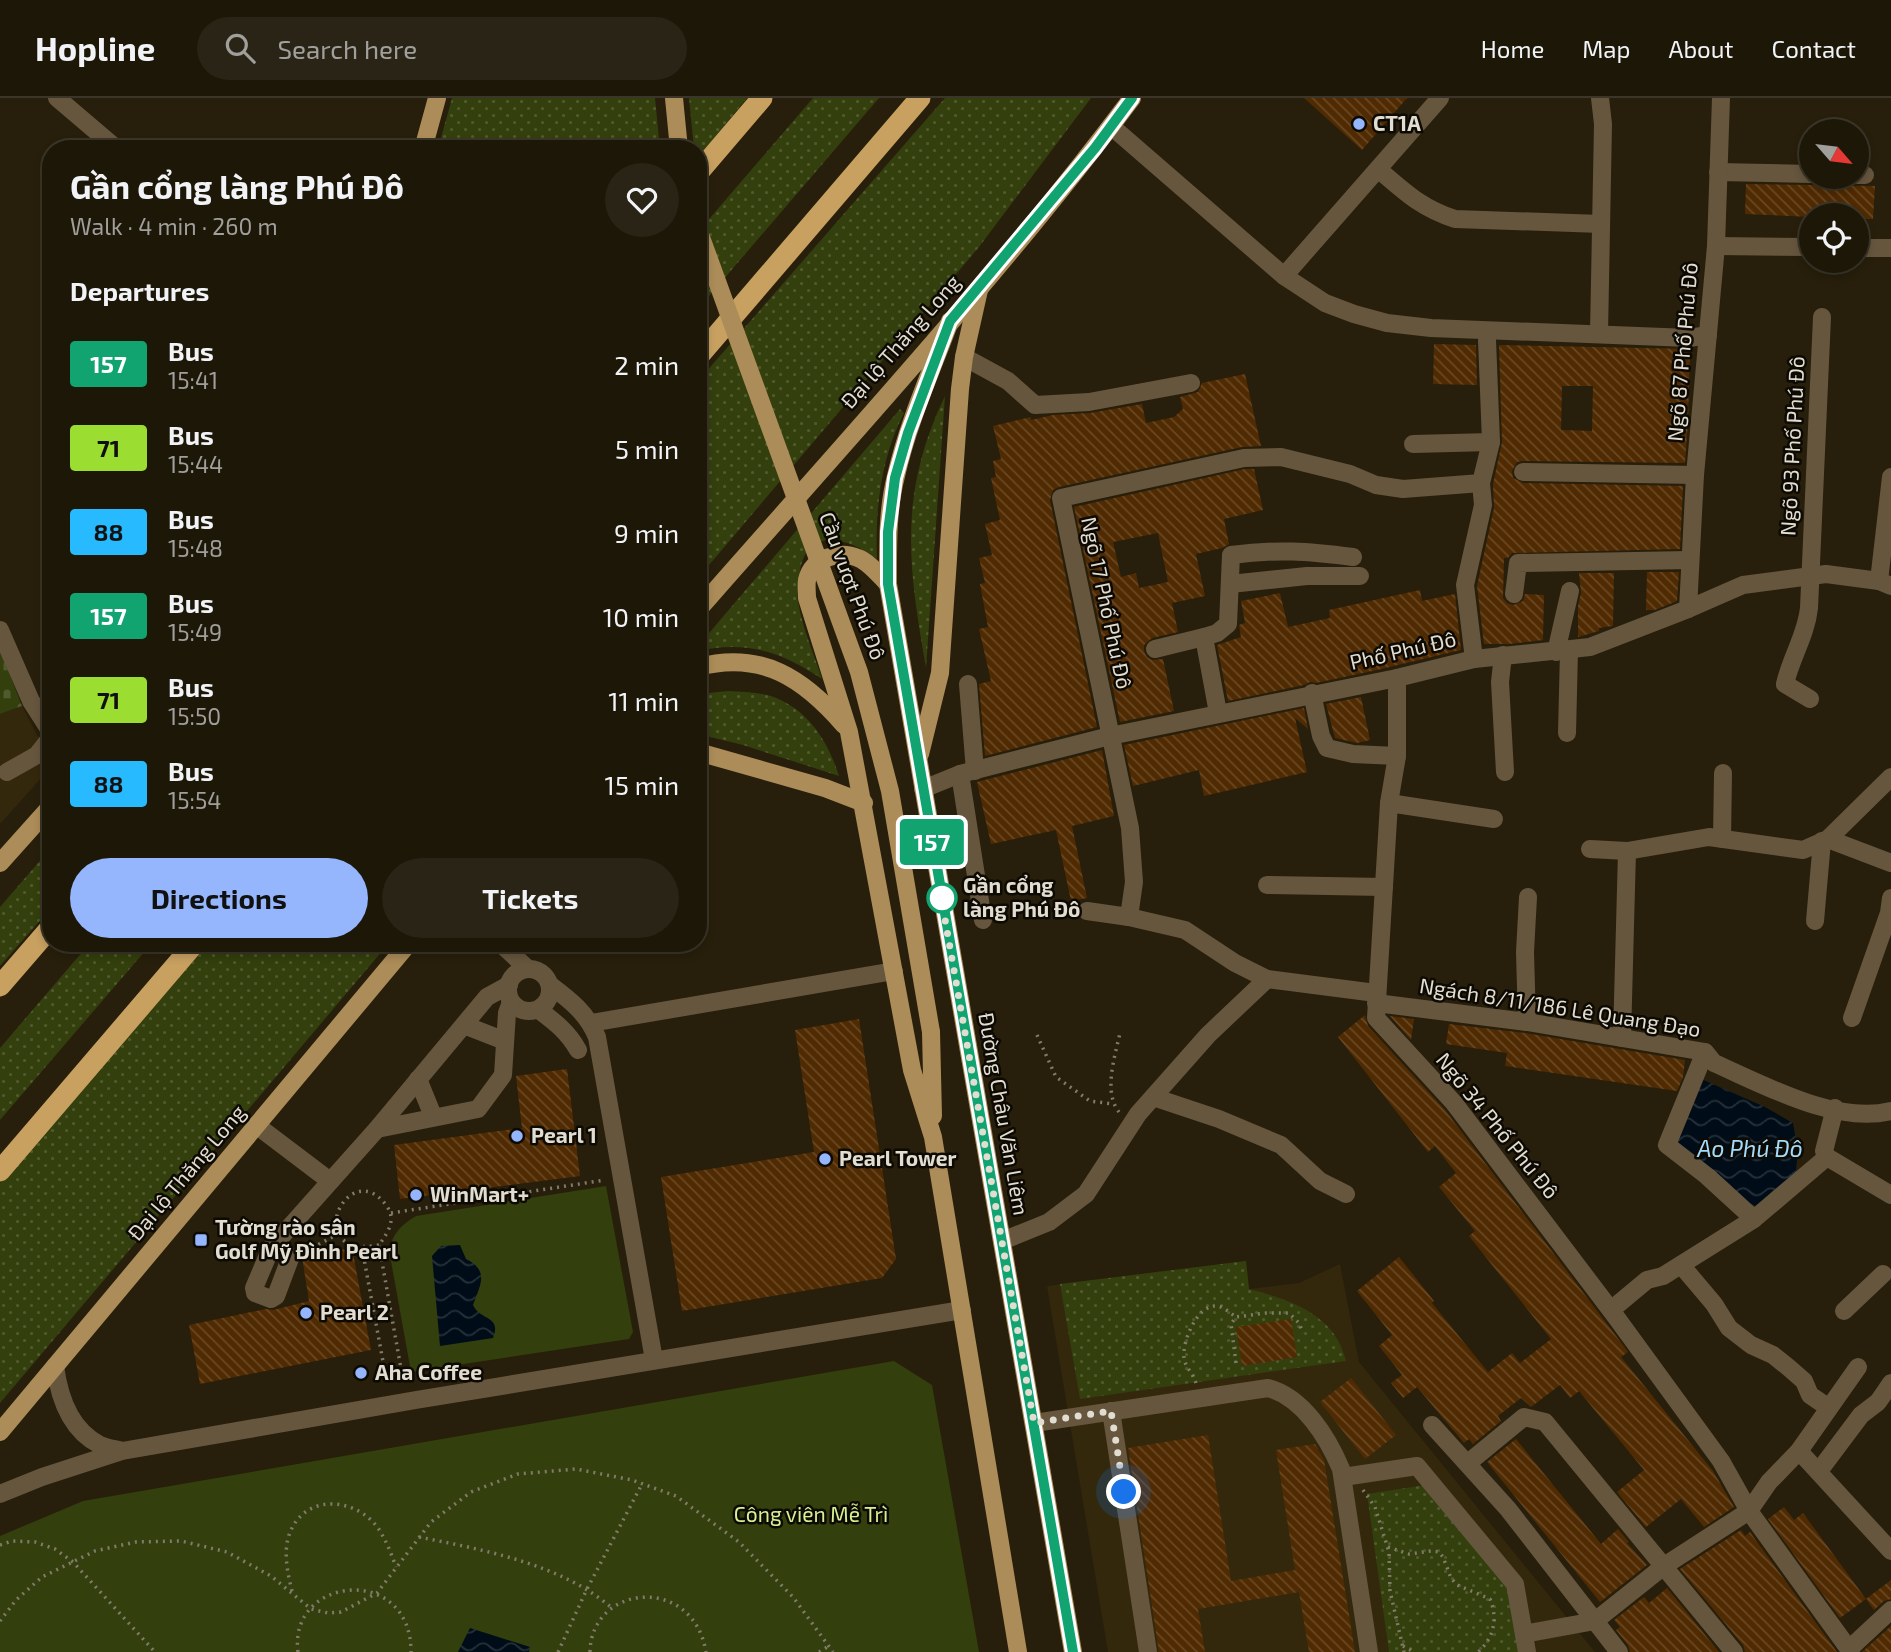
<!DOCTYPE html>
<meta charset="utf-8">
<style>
:root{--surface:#1d1708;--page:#2a2416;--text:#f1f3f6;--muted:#a09f9c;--line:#3b3629;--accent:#95b6fd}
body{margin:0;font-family:"Exo 2",sans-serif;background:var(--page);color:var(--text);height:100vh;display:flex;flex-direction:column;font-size:26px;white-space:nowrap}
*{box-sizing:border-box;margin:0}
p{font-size:23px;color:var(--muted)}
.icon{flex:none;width:38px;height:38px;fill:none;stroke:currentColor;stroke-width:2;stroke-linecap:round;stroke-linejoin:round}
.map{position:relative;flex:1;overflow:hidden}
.details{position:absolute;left:42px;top:42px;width:665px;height:812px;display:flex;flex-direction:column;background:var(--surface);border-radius:28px;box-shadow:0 4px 10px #0003,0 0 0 2px var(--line)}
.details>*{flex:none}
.badge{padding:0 14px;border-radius:5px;font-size:24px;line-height:46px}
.needle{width:46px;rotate:118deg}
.fabs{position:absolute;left:1799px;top:21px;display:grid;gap:14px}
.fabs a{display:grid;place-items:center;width:70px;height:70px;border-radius:50%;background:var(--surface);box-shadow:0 4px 10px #0003,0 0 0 2px var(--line);font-size:35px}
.you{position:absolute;width:35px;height:35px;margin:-18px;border:5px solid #fff;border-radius:50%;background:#1a73e8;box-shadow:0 0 0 10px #1a73e833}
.map>.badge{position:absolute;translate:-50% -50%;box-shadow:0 0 0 4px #fff}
h2{padding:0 28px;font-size:26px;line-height:63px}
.round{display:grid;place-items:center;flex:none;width:74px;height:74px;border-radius:37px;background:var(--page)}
.overview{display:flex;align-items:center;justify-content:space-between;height:119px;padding:0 28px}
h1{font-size:33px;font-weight:700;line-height:52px}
.action{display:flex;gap:14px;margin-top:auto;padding:14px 28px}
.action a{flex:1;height:80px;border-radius:42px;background:var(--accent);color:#111;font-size:28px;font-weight:700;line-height:80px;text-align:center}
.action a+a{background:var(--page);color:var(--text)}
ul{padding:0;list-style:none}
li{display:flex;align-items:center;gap:21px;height:84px;padding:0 28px}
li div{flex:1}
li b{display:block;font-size:26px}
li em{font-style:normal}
li .badge{min-width:77px;font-weight:700;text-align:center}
header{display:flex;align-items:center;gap:42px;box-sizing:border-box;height:98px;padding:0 35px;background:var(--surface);border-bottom:2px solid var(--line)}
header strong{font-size:33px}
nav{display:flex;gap:38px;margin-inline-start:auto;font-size:24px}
.search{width:490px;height:63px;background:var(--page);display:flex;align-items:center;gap:18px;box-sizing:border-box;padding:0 24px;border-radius:38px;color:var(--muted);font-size:26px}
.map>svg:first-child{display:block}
.built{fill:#33280c}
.grass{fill:url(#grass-dots)}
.cemetery{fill:url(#cemetery-stones)}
.park{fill:#333f0c}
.water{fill:url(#water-waves)}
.building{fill:url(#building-back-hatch);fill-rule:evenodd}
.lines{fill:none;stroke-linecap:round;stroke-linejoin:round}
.path{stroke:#817b6a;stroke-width:3.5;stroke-dasharray:2 5;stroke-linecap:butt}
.minor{stroke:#66563e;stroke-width:18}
.major{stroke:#ac8c58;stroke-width:18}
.highway{stroke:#c8a161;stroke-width:21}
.major-bridge{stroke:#ac8c58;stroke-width:18}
.line-casing{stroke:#fff;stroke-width:16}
.line{stroke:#11a471;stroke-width:10}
.walk{stroke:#e2ddd1;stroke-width:7;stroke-dasharray:0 12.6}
.poi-dot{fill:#95b6fd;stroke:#0d0903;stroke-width:2.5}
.stop-dot{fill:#fff;stroke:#11a471;stroke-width:3.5}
.labels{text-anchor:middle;stroke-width:5;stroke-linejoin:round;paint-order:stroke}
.poi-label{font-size:21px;font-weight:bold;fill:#e2ddd1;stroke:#0d0903;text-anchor:start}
.street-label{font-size:21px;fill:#e2ddd1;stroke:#0d0903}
.stop-label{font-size:21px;font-weight:bold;fill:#e2ddd1;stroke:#0d0903;text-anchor:start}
.park-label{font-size:21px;fill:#d6f192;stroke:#0d0903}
.water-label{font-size:23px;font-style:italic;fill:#a2dbfc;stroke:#0d0903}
</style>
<header>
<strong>Hopline</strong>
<div class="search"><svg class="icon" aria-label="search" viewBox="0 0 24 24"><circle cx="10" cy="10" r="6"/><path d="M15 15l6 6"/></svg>Search here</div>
<nav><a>Home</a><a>Map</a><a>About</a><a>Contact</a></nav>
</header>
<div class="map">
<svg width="1891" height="1554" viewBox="0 0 1891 1554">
<defs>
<pattern id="grass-dots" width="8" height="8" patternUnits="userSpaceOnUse" patternTransform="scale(1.75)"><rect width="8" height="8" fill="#333f0c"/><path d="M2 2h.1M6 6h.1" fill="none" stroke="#505a2e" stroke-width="1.8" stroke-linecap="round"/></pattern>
<pattern id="cemetery-stones" width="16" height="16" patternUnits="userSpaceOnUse" patternTransform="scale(1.75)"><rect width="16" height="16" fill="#333f0c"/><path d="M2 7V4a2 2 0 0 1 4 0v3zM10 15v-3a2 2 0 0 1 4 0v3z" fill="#505a2e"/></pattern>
<pattern id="water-waves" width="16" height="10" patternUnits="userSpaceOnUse" patternTransform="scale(1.75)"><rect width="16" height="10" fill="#000d18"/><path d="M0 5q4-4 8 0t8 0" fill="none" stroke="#253039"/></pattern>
<pattern id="building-back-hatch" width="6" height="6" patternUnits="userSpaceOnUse" patternTransform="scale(1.75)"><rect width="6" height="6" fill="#502a01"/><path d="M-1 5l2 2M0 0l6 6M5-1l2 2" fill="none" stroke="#694825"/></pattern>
</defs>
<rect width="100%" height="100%" fill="#271f0b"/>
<!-- built -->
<g class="built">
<path d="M22,608l15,29 14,19v13l-51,57v-110z"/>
<path d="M1246,1163l3,28 50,-6 41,-19 19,98 236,290h-487l-61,-366z"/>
</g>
<!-- grass -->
<g class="grass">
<path d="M452,0h203l5,51h-222z"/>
<path d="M689,0h58l-49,60v-9h-4z"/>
<path d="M813,0h66l-181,211v-77z"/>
<path d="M945,0h146l-112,149 -281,331v-197z"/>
<path d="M945,298l-19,272c-18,-103 -28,-174 19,-272z"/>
<path d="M900,311l4,4c-23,45 -29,95 -27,146 -33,-24 -74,-33 -78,20 -1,7 -2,15 -1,22 4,26 16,53 24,78 -40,-27 -76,-39 -124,-28v-5z"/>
<path d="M728,593c14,1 30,1 43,5 37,13 57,45 68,80l-96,-31 -45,-11v-40z"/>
<path d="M51,750v60l-51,58v-59z"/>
<path d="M90,845h62l-152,177v-72z"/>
<path d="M209,845h180l-389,460v-220z"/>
<path d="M1246,1163l3,28c42,11 86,25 97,72l-266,38 -20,-115z"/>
<path d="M1425,1387l85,104 11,63h-132l-22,-158z"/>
</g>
<!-- cemetery -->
<path class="cemetery" d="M0,552l22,56 -22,8z"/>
<!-- park -->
<g class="park">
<path d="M606,1088l27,146 -4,7 -218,33 -22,-122c4,-17 12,-25 27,-34z"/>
<path d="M894,1263l38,24 47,267h-979v-116l83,-35z"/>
</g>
<!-- water -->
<g class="water">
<path d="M1699,980l66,29 28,16 5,29 -3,26 -34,30 -15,-6 -72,-61z"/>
<path d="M460,1147l6,14c24,12 14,26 7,46 7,16 29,10 20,33l-53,8 -8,-90 9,-10z"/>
<path d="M470,1530l60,19 -1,5h-71z"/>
</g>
<!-- building -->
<g class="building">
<path d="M1304,0h103l-45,52z"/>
<path d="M1746,86l129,2 -2,33h-16v-4l-46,2 -66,-3z"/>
<path d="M1434,246l42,1 1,40 -44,-1z"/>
<path d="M1499,247l191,4 -2,73 -3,41 -162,-2 -6,1 -5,9 1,7 10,5 160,3 -3,63 -168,4 -4,5h-4l-1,40 4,5 6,2 10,-4 2,-7 19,1 -1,45 -34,4h-25l-7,-58 17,-78 -1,-24 9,-42zM1562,288h31l-1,45 -31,-1z"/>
<path d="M1245,276l16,72 -19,1 -183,40 -6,3 -3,10 47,227 -112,29 -6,-72 12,-3 -12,-52 9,-2 -8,-43 5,-1 -6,-25 13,-3 -7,-31 15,-4 -9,-42 5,-1 -3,-16 8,-2 -8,-33 38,-9v3l22,-5 37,-2 52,-9 4,19 28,-6 9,-8 -3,-12 18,-5 4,-9z"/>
<path d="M1245,371h9l9,41 -39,9 5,25 -7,4 -26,6 9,42 -33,7 6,29 -26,6 -8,7v6l3,6 5,3 11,-1 11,52 -54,11 -46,-215zM1158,435l10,49 -29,6 -3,-15 -15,4 -8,-35z"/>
<path d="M1647,474h32l-2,29 -22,9h-9z"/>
<path d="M1579,475h35l-1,53 -14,2v3l-21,6v-31l3,-13z"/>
<path d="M1420,492l2,11 33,-7 6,56 -84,20 -61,13 -6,-1 -6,3 -76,16 -11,-56 24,-8 -2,-12 6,-2 -4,-22 39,-8 8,34 42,-9 -1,-8z"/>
<path d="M1361,599l9,43 -13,3 -22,-5 -9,-34z"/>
<path d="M1304,610l4,21 -13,-11 12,54 -103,24 -5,-26 -66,16 -9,-41z"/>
<path d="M1102,652l12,66 -42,10 15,72 -16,3 -15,-71 -65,14 -14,-62z"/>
<path d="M1365,917l3,11 77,84 162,214 21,28 -7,5 92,114 21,36 -30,20 -23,-28 -35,28 -29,-35 27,-22 -65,-79 -9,7 -10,-13 -29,22 -10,-9 -23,18 3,5 -28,23 -4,-5 -5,4 -47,-56 -14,11 -12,-15 11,-8 -23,-29 13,-11 -35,-44 42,-34 35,44 -2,2 56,69 24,-19 8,10 31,-24 -82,-103 6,-5 -36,-44 17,-14 -21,-27 -7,6 -90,-115z"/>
<path d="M1390,918l24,3 -3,21z"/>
<path d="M859,921l37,240 -14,19 -200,33 -21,-134 153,-25 -19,-122z"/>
<path d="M1449,926l76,9 160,27 -2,17 -6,14 -172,-25 2,-13 -61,-9z"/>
<path d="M567,971l13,107 -180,23 -6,-54 128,-17 -6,-52z"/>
<path d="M352,1150l19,102 -171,34 -11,-59 77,-16 7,1 36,-9 -7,-44z"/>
<path d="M1291,1221l6,38 -55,9 -6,-39z"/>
<path d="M1351,1280l45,57 -31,24 -45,-57z"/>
<path d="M1208,1337l23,146 64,-11 -19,-120 39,-6 9,16 31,192h-46l-10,-60 -101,17 7,43h-46l-31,-204z"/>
<path d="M1516,1341l85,105 17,-15 11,13 -2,1 20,22 -47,37 -113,-140z"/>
<path d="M1784,1409l10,13 9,-7 63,86 -26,19 -72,-99z"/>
<path d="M1741,1432l4,6 5,-4 87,120h-92l-2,-7 -63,-76z"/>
<path d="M1891,1482v19l-7,2 -10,9 -8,-11z"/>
<path d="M1667,1490l52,64h-89l-2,-7 -12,-15 4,-3 -6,-7 30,-23 5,6z"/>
<path d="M1891,1528v26h-29z"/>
</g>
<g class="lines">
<!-- path -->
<g class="path">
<path d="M1037,937l19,42 34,24 23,3"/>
<path d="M1119,1014c-16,-20 -4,-56 1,-79"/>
<path d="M391,1115l214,-33"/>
<path d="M379,1147c-80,15 -31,-91 7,-40 11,15 2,27 -7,40l24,135"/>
<path d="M362,1150l25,135"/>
<path d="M306,1153l32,-17"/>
<path d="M1236,1265l-5,-39 5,-7 30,-4h23l10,10 4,10"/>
<path d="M1196,1285c-3,-10 -11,-16 -12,-25 -2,-16 13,-54 33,-52 7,1 13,7 19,11"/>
<path d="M1363,1392l12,17 14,45 1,39 14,61"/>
<path d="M419,1439c65,13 143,27 194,72"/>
<path d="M0,1447l12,-4 23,1 20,7 18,13 82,90"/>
<path d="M1388,1449l21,7 22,-3 8,1 4,5 8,21 6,7 33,14c8,20 4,39 -12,53"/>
<path d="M292,1493c-5,-20 -10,-44 0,-63 18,-35 65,-29 86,0 8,12 13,25 18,39"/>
<path d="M0,1523l16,-21 26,-23 53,-26 41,-9 45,-1 46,11 44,24 40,33 17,4 13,-1 36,-19 54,-71 40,-30 47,-18 58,-5 56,11 44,16 63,46 54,55 40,55"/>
<path d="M1403,1548l11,6"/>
<path d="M298,1554c-10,-76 113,-89 113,0"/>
<path d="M558,1554l28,-61 56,-107"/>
<path d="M590,1554c1,-68 103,-78 116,0"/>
<path d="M819,1554l10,-6"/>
</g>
<!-- minor -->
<g class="minor">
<path d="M57,0l60,51"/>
<path d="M1111,28l173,150 41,27 29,11 33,9 44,5 258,10 19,-3"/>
<path d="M1378,71c27,23 43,39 77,50l146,5"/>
<path d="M1718,74l93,2"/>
<path d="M1857,77h8"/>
<path d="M1716,148l95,1"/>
<path d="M1857,150h34"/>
<path d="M1284,178l156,-178"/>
<path d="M1599,236l4,-210 -3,-26"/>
<path d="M964,259l44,24 27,24 54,-3 102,-19"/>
<path d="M1413,346l78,-2"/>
<path d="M1523,374l172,3"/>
<path d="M1879,483l12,-104"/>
<path d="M1230,486l77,-8h53"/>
<path d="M1514,496l4,-31 171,-3"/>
<path d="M1688,511l7,-134 21,-229 5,-148"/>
<path d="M0,532l31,71 20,31"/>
<path d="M1155,551l49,-12"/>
<path d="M1556,554l14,-61"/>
<path d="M1503,557l-3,27 5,90"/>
<path d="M1474,561l-9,-74 18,-80 -2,-22 10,-41 -4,-102"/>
<path d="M1397,580v78l-8,47 -13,215 78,85 162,214 105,144 28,50 102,141"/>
<path d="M968,586l7,87"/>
<path d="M1312,595l9,43 6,12 26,6 44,2"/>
<path d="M1810,601l-25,-15c6,-27 21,-48 24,-76l13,-291"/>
<path d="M1218,615l-14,-76 13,-4 11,-9 3,-69c46,-6 76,-4 122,2"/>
<path d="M1567,635l2,-82"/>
<path d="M7,674l30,-17 14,-18"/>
<path d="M960,676l23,146"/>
<path d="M923,691l37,-15 150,-38 287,-58 77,-19 116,-12 98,-38 55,-24 83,-11 53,7 12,5"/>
<path d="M1389,705l105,16"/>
<path d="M1722,741l1,-66"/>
<path d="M1828,741l63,24"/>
<path d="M1590,751l37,2 82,-14 94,13 25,-11 63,-62"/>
<path d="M1267,787l117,2"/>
<path d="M1087,813l42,6 56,13 50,33 32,16 109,14"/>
<path d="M1129,819l5,-35 -4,-54 -69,-330 183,-40 37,-1 69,17 26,11 27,4 78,-6"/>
<path d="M1815,823l7,-80"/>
<path d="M500,845l28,26"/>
<circle cx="529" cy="892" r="21"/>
<path d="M550,887c20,15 37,28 47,52l57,323"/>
<path d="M1376,905l151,19 178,30 9,11c50,22 122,62 177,48"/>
<path d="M539,912c16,12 29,22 39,40"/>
<path d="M1852,920l37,-105 2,-15"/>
<path d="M1527,924l-2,-70 3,-55"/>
<path d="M591,925l303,-52"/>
<path d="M464,927l41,16"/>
<path d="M1622,940l5,-187"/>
<path d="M1705,954l-38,93 40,31 47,43"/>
<path d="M418,981l15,37"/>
<path d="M1153,999l66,22 62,26 39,36 26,13"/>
<path d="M256,1027l74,56"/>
<path d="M377,1031l101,-20 25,-34 4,-62 4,-11"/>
<path d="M1827,1059l64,38"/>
<path d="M1002,1143l47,-19 37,-28 52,-80 70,-79 59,-56"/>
<path d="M271,1150l106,-119 110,-132 22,-12"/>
<path d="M271,1150l20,8 -15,40 -5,3 -16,-6 -1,-5z"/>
<path d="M1681,1167l33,39 15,24 22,17 22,10 15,12 16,14 6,14 19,13"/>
<path d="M1611,1212l36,-30 16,-4 91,-57 73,-62 -3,-6 11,-43"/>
<path d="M1844,1213l39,-37"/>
<path d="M55,1268c4,31 15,64 45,79 7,3 15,4 22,6"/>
<path d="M1111,1313l37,241"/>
<path d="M1034,1325l234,-35c35,9 60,50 73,81l28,183"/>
<path d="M1432,1327l76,84 111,143"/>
<path d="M1799,1353l92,100"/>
<path d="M1468,1365l56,-46 21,5 189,230"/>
<path d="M1819,1373l42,-56 17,-13 13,-19"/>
<path d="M1343,1379l74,-11 98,118 12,68"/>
<path d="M0,1396l42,-17 80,-26 294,-51 546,-90"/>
<path d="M1524,1536l71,-13 69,-55 85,-55 20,-29 30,-31 59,-84"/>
<path d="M1849,1551l42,-39"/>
</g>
<!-- major -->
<g class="major">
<path d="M674,0l5,51"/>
<path d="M423,51l14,-51"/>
<path d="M950,223c-19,51 -42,102 -54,155 -9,35 -8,72 -8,108l185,1068"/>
<path d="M888,486c-9,-9 -19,-22 -30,-26 -19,-8 -46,0 -51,22 -1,6 0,12 0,18l42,134 63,338 21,67 85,515"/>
<path d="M698,512c147,-168 300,-333 434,-512"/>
<path d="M698,569c64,-17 106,12 146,58"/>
<path d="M698,654l127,36 39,15"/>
<path d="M920,656l20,-81 20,-284 4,-32 15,-67"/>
<path d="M0,765l51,-57"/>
<path d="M931,934l2,84"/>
<path d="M0,1334l409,-489"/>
</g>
<!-- highway -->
<g class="highway">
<path d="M698,75l64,-75"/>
<path d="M698,259l222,-259"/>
<path d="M0,888l51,-59"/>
<path d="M0,1073l195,-228"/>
</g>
<!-- major-bridge -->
<path class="major-bridge" d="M698,131l161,443 31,119 41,241"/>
</g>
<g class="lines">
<defs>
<path id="line" d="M1073,1554l-185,-1068v-52l7,-54 13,-45 42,-112 145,-173 37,-50"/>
</defs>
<!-- line casing -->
<use href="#line" class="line-casing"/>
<!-- line -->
<use href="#line" class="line"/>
<!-- walk -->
<path class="walk" d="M942,800l-2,-7 94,532 77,-12 13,81"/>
</g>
<!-- markers -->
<g class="poi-dot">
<circle cx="1359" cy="26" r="7"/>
<circle cx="517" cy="1038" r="7"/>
<circle cx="825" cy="1061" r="7"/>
<circle cx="416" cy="1097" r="7"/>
<rect x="194" y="1135" width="14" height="14" rx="3.5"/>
<circle cx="306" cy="1215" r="7"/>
<circle cx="361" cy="1275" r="7"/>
</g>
<circle class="stop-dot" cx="942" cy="800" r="14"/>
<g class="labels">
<!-- poi labels -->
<g class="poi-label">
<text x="1373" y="33">CT1A</text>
<text x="531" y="1045">Pearl 1</text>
<text x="839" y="1068">Pearl Tower</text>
<text x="430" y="1104">WinMart+</text>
<text x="215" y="1137">Tường rào sân<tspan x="215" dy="24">Golf Mỹ Đình Pearl</tspan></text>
<text x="320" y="1222">Pearl 2</text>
<text x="375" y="1282">Aha Coffee</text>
</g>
<!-- street labels -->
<g class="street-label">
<text transform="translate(901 244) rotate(-49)" y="7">Đại lộ Thăng Long</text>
<text transform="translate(1683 254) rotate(-85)" y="7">Ngõ 87 Phố Phú Đô</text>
<text transform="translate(1793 348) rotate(-87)" y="7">Ngõ 93 Phố Phú Đô</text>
<text transform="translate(852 488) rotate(70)" y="7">Cầu vượt Phú Đô</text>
<text transform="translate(1106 505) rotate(78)" y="7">Ngõ 17 Phố Phú Đô</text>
<text transform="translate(1403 553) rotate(-13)" y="7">Phố Phú Đô</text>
<text transform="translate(1560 910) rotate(9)" y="7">Ngách 8/11/186 Lê Quang Đạo</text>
<text transform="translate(1003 1016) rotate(80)" y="7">Đường Châu Văn Liêm</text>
<text transform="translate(1497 1028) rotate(51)" y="7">Ngõ 34 Phố Phú Đô</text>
<text transform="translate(187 1075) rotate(-50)" y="7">Đại lộ Thăng Long</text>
</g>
<!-- stop labels -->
<g class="stop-label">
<text x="963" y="795">Gần cổng<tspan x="963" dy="24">làng Phú Đô</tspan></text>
</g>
<!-- park labels -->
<g class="park-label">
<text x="811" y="1424">Công viên Mễ Trì</text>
</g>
<!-- water labels -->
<g class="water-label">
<text x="1750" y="1059">Ao Phú Đô</text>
</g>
</g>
</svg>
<div class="fabs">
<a><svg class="needle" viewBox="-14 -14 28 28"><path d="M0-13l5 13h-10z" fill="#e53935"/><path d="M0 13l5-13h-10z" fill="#a09f9c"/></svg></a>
<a><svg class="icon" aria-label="locate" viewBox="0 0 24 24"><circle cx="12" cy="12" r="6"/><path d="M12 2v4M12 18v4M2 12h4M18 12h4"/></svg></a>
</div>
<div class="you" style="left:1124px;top:1394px"></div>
<b class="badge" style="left:932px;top:744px;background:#11a471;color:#fff">157</b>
<section class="details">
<div class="overview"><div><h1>Gần cổng làng Phú Đô</h1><p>Walk · 4 min · 260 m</p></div><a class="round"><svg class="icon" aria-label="heart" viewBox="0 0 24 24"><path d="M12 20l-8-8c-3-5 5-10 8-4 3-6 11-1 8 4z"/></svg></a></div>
<h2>Departures</h2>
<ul>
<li><span class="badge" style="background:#11a471;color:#fff">157</span><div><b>Bus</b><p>15:41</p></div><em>2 min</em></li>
<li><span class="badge" style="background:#9cdd31;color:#111">71</span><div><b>Bus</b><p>15:44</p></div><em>5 min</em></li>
<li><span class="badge" style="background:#27baff;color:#111">88</span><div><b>Bus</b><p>15:48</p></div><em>9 min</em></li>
<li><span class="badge" style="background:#11a471;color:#fff">157</span><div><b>Bus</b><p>15:49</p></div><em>10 min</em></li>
<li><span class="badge" style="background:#9cdd31;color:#111">71</span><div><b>Bus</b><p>15:50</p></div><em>11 min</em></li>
<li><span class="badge" style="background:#27baff;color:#111">88</span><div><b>Bus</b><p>15:54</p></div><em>15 min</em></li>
</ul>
<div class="action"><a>Directions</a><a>Tickets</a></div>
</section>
</div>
